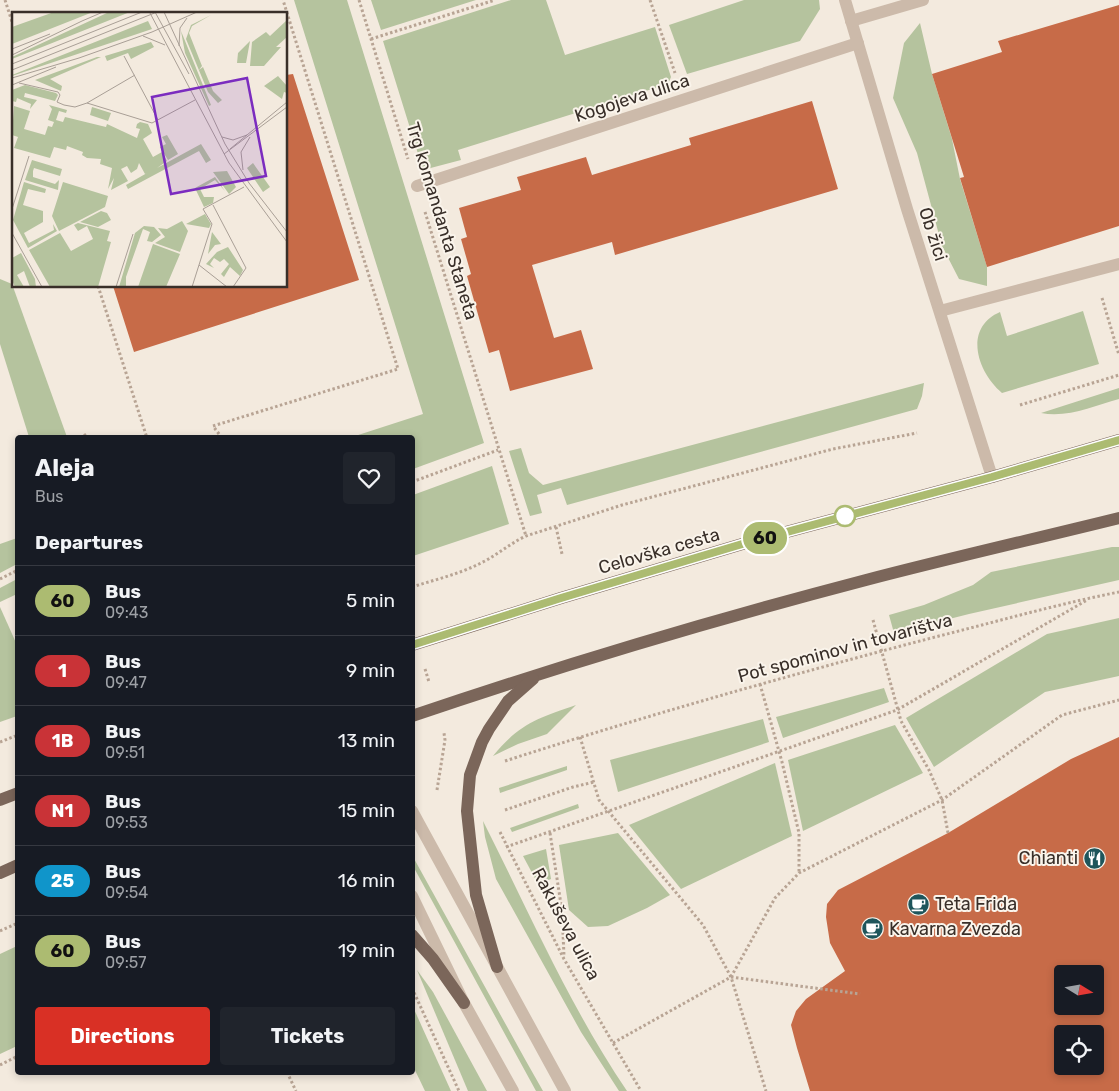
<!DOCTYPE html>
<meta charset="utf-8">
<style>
:root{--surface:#171b24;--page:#20242c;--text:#f1f3f6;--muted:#9ea1a6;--line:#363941;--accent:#d93025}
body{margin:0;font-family:Rubik,sans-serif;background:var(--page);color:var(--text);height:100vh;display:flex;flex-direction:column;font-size:19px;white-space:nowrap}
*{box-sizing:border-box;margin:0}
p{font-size:16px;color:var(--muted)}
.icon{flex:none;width:28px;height:28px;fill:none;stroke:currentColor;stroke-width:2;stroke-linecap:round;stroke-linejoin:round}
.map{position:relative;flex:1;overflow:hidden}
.sheet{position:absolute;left:15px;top:435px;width:400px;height:640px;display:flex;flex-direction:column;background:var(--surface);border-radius:5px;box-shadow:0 2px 8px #0003}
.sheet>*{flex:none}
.badge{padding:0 10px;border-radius:16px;font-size:18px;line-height:32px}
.needle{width:32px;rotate:101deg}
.controls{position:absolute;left:1054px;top:965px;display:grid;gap:10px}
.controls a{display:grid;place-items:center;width:50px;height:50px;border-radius:5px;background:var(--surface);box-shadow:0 2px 8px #0003;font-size:25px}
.map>.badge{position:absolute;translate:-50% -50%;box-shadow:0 0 0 2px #fff}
h2{padding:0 20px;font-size:19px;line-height:45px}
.round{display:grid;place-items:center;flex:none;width:52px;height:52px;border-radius:5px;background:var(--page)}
.summary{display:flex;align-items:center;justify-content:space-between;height:85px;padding:0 20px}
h1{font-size:24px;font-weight:700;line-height:38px}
.primary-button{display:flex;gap:10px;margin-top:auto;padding:10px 20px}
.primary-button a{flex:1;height:58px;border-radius:5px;background:var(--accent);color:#fff;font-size:20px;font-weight:700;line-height:58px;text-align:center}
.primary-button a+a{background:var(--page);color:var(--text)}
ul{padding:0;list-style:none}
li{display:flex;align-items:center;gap:15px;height:70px;padding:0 20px;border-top:1px solid var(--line)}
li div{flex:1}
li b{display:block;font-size:19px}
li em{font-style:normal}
li .badge{min-width:55px;font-weight:700;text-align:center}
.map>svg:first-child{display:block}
.green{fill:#b5c39e}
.building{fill:#c76b48;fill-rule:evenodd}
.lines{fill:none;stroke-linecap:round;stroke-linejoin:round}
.path{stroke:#b8a494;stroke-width:3;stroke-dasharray:2.5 2.5;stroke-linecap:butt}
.minor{stroke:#ccbaaa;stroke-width:12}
.major{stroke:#7b665a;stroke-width:12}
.line-casing{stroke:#fff;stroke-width:11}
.line{stroke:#acbb71;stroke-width:8}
.stop-dot{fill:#fff;stroke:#acbb71;stroke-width:2.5}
.labels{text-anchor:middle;stroke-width:4;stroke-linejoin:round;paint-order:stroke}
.street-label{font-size:18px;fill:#392f29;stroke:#faf4eb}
.poi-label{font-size:18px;fill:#392f29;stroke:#faf4eb;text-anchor:start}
.inset-road{fill:none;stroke:#a99f96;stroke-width:1}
.view{fill:#7b2cbf;fill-opacity:0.15;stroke:#7b2cbf;stroke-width:2.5}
.inset-edge{fill:none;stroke:#392f29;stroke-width:2.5}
</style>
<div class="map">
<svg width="1119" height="1091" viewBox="0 0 1119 1091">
<rect width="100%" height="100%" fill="#f3eade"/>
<!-- green -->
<g class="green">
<path d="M294,0h53l137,443 -71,26 -1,-31 -60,-1 71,-23z"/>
<path d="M371,0h105l-95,30z"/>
<path d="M511,0h35l19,55 90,-28 16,50 -3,7 -210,66 3,10 -38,10 -40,-129z"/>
<path d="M744,0h75l1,9 -20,32 -113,33 -18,-49z"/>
<path d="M920,23l12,51 20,65 8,40 27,88v19l-28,-7 -17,-33 -25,-93 -24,-55 11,-55z"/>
<path d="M0,279l12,5 55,153h-38l-29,-93z"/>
<path d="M1083,311l16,53 -97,29c-25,-21 -39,-65 -2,-81l7,24z"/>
<path d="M924,383l-2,13 -5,13 -350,96 -6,-17 -24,7 5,18 -12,3 -21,-65 12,-3 8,25 14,12z"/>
<path d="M1119,388v11c-25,7 -51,19 -78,14z"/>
<path d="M492,466l17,58 -96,32v-61z"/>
<path d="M17,538v26l-17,9v-29z"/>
<path d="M1112,547h7v33l-150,34 -75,19 -5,-18 35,-10 49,-20 18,-13z"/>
<path d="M17,579v15l-17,8v-14z"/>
<path d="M0,607l17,38v71l-17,6z"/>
<path d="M1119,618v58l-74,16 -111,75 -28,-49 141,-84z"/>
<path d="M884,688l5,14 -106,36 -7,-21z"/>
<path d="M576,705l-29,29 -29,10 -25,12c26,-32 45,-38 83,-51z"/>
<path d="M763,719l6,23 -151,50 -8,-32z"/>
<path d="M895,725l28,48 -120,58 -15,-71z"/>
<path d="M775,763l17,73 -111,53 -52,-64z"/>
<path d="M567,766v4l-67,23 -1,-5z"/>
<path d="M578,804l1,4 -67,24 -2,-4z"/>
<path d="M483,821c46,91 87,186 144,270h-8l-38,-59 -85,-153 -11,-42z"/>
<path d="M618,833l52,62 -23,13 -39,18 -20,1 -19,-17 -10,-65z"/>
<path d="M546,849l5,30 -13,5 -15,-28z"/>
<path d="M412,855l114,206 17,30h-7l-123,-225z"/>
<path d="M17,946v100l-17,8v-100z"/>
<path d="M417,970l16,22 54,99h-19z"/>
<path d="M412,1007h1l38,84h-26l-12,-25z"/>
</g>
<!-- building -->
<g class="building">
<path d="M1119,5v221l-132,41 -27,-89 4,-1 -32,-103 70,-22 -4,-11z"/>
<path d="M293,74l66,206 -225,72 -21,-66h173v-211z"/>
<path d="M812,101l26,88 -223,66 -3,-13 -80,23 22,73 27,-8 12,39 -83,22 -11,-41 -10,3 -22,-77 4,-2 -10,-35 6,-2 -8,-29 62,-18 -4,-13 69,-20 6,18 99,-30 -2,-7z"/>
<path d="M1119,737v354h-309l-13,-43 -6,-23 5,-14 10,-12 39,-28 -15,-28 -4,-26 1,-13 11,-14 110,-57 123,-74zM1062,974h33v32h-33zM1062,1034h33v32h-33z"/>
</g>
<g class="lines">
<!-- path -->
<g class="path">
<path d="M5,0l9,28"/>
<path d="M359,0l49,159"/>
<path d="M650,0l25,73"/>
<path d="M371,39l124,-39"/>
<path d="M425,212l101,324"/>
<path d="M98,286l49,152"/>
<path d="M1102,298l17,57"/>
<path d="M1020,405l99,-30"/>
<path d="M84,434l3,4"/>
<path d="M222,438l-9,-12 185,-57 -115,-369"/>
<path d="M412,482l86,-32"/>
<path d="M556,527l6,27"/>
<path d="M0,579l18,-9"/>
<path d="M412,587c22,-7 47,-13 67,-23 17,-8 30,-20 47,-28l96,-31 211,-56 84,-16"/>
<path d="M873,620l28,101 28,49 13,30 6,33"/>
<path d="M425,669l4,13"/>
<path d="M760,684l22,78 17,71v40"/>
<path d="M580,737l19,63 104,125 28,52 35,114"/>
<path d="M0,742l18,-7"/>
<path d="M505,761c143,-46 288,-87 434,-125 60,-15 119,-32 180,-44"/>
<path d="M437,790l8,-50 -1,-7"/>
<path d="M505,810l68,-23 21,-5"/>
<path d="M500,832l64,127 77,132"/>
<path d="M550,833l12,78 2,45"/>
<path d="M506,847l391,-137 190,-110"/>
<path d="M0,931l18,-8"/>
<path d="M731,977l129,17"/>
<path d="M412,988l47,103"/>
<path d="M613,1043l118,-66 44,-79 24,-25 143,-73 120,-85 57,-15"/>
<path d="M0,1065l18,-9"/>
<path d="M287,1072l9,19"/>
</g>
<!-- minor -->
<g class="minor">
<path d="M845,0l62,209 85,268"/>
<path d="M851,21l72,-21"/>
<path d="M417,186l441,-143"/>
<path d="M940,311l179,-47"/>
<path d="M412,811l153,280"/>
<path d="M412,896l52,107 49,88"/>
</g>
<!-- major -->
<g class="major">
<path d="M412,645l149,-47 188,-56 243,-65 127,-37"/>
<path d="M412,716c150,-51 301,-96 454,-136 84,-22 168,-41 253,-62"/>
<path d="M0,800l18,-7"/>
<path d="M0,873l18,-8"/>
<path d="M412,935l21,24 31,44"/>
<path d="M497,967l-21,-72 -9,-84 3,-36 12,-33 7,-13 19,-28 25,-22"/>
</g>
</g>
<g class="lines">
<defs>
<path id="line" d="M412,645l149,-47 188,-56 243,-65 127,-37"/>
</defs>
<!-- line casing -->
<use href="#line" class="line-casing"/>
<!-- line -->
<use href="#line" class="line"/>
</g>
<!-- icons -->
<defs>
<symbol id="restaurant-disc" viewBox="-11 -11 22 22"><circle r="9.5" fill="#1e555b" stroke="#faf4eb"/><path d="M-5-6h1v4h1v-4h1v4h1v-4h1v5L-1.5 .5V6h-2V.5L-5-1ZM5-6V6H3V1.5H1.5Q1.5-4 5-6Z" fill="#fff"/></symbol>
<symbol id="cafe-disc" viewBox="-11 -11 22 22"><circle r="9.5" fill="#1e555b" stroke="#faf4eb"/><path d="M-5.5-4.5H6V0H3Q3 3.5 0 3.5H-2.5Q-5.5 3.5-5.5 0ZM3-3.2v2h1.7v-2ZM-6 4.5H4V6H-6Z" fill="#fff"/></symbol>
</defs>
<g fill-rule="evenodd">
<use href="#restaurant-disc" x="1082" y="846" width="25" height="25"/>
<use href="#cafe-disc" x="906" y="892" width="25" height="25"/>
<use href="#cafe-disc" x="860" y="916" width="25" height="25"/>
</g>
<!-- markers -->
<circle class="stop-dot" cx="845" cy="516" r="10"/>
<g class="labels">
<!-- street labels -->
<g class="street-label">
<text transform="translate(632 98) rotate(-18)" y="6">Kogojeva ulica</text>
<text transform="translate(442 221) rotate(73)" y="6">Trg komandanta Staneta</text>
<text transform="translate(933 234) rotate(72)" y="6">Ob žici</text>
<text transform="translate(659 551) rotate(-16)" y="6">Celovška cesta</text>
<text transform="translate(845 648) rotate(-15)" y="6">Pot spominov in tovarištva</text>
<text transform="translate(566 924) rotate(62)" y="6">Rakuševa ulica</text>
</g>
<!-- poi labels -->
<g class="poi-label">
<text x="1078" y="864" text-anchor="end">Chianti</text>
<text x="935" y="910">Teta Frida</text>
<text x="889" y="935">Kavarna Zvezda</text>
</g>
</g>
<!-- overview -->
<g transform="translate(12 12)">
<rect width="275" height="275" fill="#f3eade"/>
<path d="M42,0h39l-81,32v-17zM97,0h21l-118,47v-2zM199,3l-19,11 -3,7 13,33 -3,4 4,-3 10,24 9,9 -4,3 -10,-11 -22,-53 5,-14zM275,8v17l-11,10h5l-17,19h-14l2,-24 14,-10 4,4zM136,9l4,8 -140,47v-1zM169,19l30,74 -2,1 -24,-53zM238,29l-4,22h-9l1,-10zM139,30l3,5 -23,12 -3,-6 -21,8 -2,-5zM85,45h4l-51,22 12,7 -1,5 -26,-11zM266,64l9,10v7l-3,-1 -2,7 -18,-13zM13,73l31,8 2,2 -3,6 -30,-8 -1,4 13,3 -7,9 1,-5 -14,-6 -1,4 -4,-1v-11zM37,93l18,5 -1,3 -7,-2 -3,9 7,2 2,-5 41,10 1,-3 30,14 3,-9 -4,-1 1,-4 3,-2 8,2 4,9 -9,6 10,18 9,-5 5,9 -10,7 44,-24 10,16 -5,3 -7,-12 -71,38 -2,-4 21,-12 -2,1 -6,-11 -2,6 -6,4 -4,-7 -6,3 7,12 -17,9 3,-12 -6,11 4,-21 -12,-4 1,-5 -14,-1 -5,-3 1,-3 -16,-6 -1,4 -12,-3 -4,11 -36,-10 4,-11 -6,-2 2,-29 16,5 -6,18 21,6 3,-9 4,1 2,-5 -6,-2 4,-11zM80,95l19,6 -3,8 -18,-6zM155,123l11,19 -10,6 -8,-13 6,-3 -4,-7zM20,148l30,9 -2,7 -26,-8 -1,3v6l22,7 4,-4 -1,10 -33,-10zM241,151l17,24 -7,5 -16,-24zM215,159l9,16 -7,7 -16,-22zM203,165l10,14 -10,-11 -15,9 4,8h10l-1,6 -9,4 -9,-19zM12,170l22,7 -1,4 -17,-4 -5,16 20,6v11l-19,11 5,10 25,-13 -1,-6 4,7 -29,17 -15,-28zM51,170l45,14 -3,11 -46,24 -7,-15zM89,199l6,2 4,7 -13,7 -18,-5zM193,202l6,10 -2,4 -23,-4zM170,209l6,10 -8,21 -25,-9 10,-6 -7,-9 9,1zM66,211l32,8 -3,10 4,1 -13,45h-48l-21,-37 31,-17 11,18 22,-12 -6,-13 -9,5 -4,-6zM132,214l10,1 7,8 -9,7 -5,-1 3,-9 -7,-3 -17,48v10h-7l16,-54zM200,220l9,12 -6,1 -7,9zM141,232l27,10 -14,33h-28zM216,235l15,23 -3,6 -10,-9 -6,10 -3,-3 8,-10 -5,-5 -4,3 -6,-4 -4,6 4,4 -8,-4 11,-12zM9,241l14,26 1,8h-6l-6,-16 -7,4 7,12h-9l-3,-7v-22z" fill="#b5c39e"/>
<path class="inset-road" d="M143,0l34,62M152,0l61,132 24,39 38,49M138,1l79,150 58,79M70,9l21,-9M131,24l22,9M167,34l1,-18 7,-10M0,37l38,-15M0,43l70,-34M112,44l34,64M67,46l73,-26 45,-20M0,52l130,-52M0,58l145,-58M0,66l67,-20M7,71l39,9 2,3 -3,7 7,3 11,2 12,-4 65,20 43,-23M0,73l44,-18M75,91l48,-28M210,125l11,3 14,-5M218,137l57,-47M212,142l63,-47M231,158l-2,-18 9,-15M201,193l33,63 -13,19M0,197l17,-53M0,221l30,54M187,253l28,22M104,275l17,-53M180,275l20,-63 -9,-15 41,-22"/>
<path class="view" d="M235,66l19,98 -95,18 -19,-97z"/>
<rect width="275" height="275" class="inset-edge"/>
</g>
</svg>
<div class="controls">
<a><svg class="needle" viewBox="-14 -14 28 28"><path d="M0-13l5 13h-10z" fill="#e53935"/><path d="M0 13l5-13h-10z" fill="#9ea1a6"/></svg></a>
<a><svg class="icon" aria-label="locate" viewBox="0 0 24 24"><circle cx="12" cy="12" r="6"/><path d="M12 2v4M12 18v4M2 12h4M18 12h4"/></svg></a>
</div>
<b class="badge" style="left:765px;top:538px;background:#acbb71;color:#111">60</b>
<section class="sheet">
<div class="summary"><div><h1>Aleja</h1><p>Bus</p></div><a class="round"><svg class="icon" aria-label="heart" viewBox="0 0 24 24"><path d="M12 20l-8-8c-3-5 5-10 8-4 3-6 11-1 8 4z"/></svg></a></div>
<h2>Departures</h2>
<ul>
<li><span class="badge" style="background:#acbb71;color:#111">60</span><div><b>Bus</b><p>09:43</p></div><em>5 min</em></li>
<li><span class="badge" style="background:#c93337;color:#fff">1</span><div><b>Bus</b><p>09:47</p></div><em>9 min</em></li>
<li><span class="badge" style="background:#c93337;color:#fff">1B</span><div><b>Bus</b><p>09:51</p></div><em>13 min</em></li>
<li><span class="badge" style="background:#c93337;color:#fff">N1</span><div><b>Bus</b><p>09:53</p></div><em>15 min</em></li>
<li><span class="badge" style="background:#1095ca;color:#fff">25</span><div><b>Bus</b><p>09:54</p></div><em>16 min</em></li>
<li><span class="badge" style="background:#acbb71;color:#111">60</span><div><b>Bus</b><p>09:57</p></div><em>19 min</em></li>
</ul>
<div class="primary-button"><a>Directions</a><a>Tickets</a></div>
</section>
</div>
